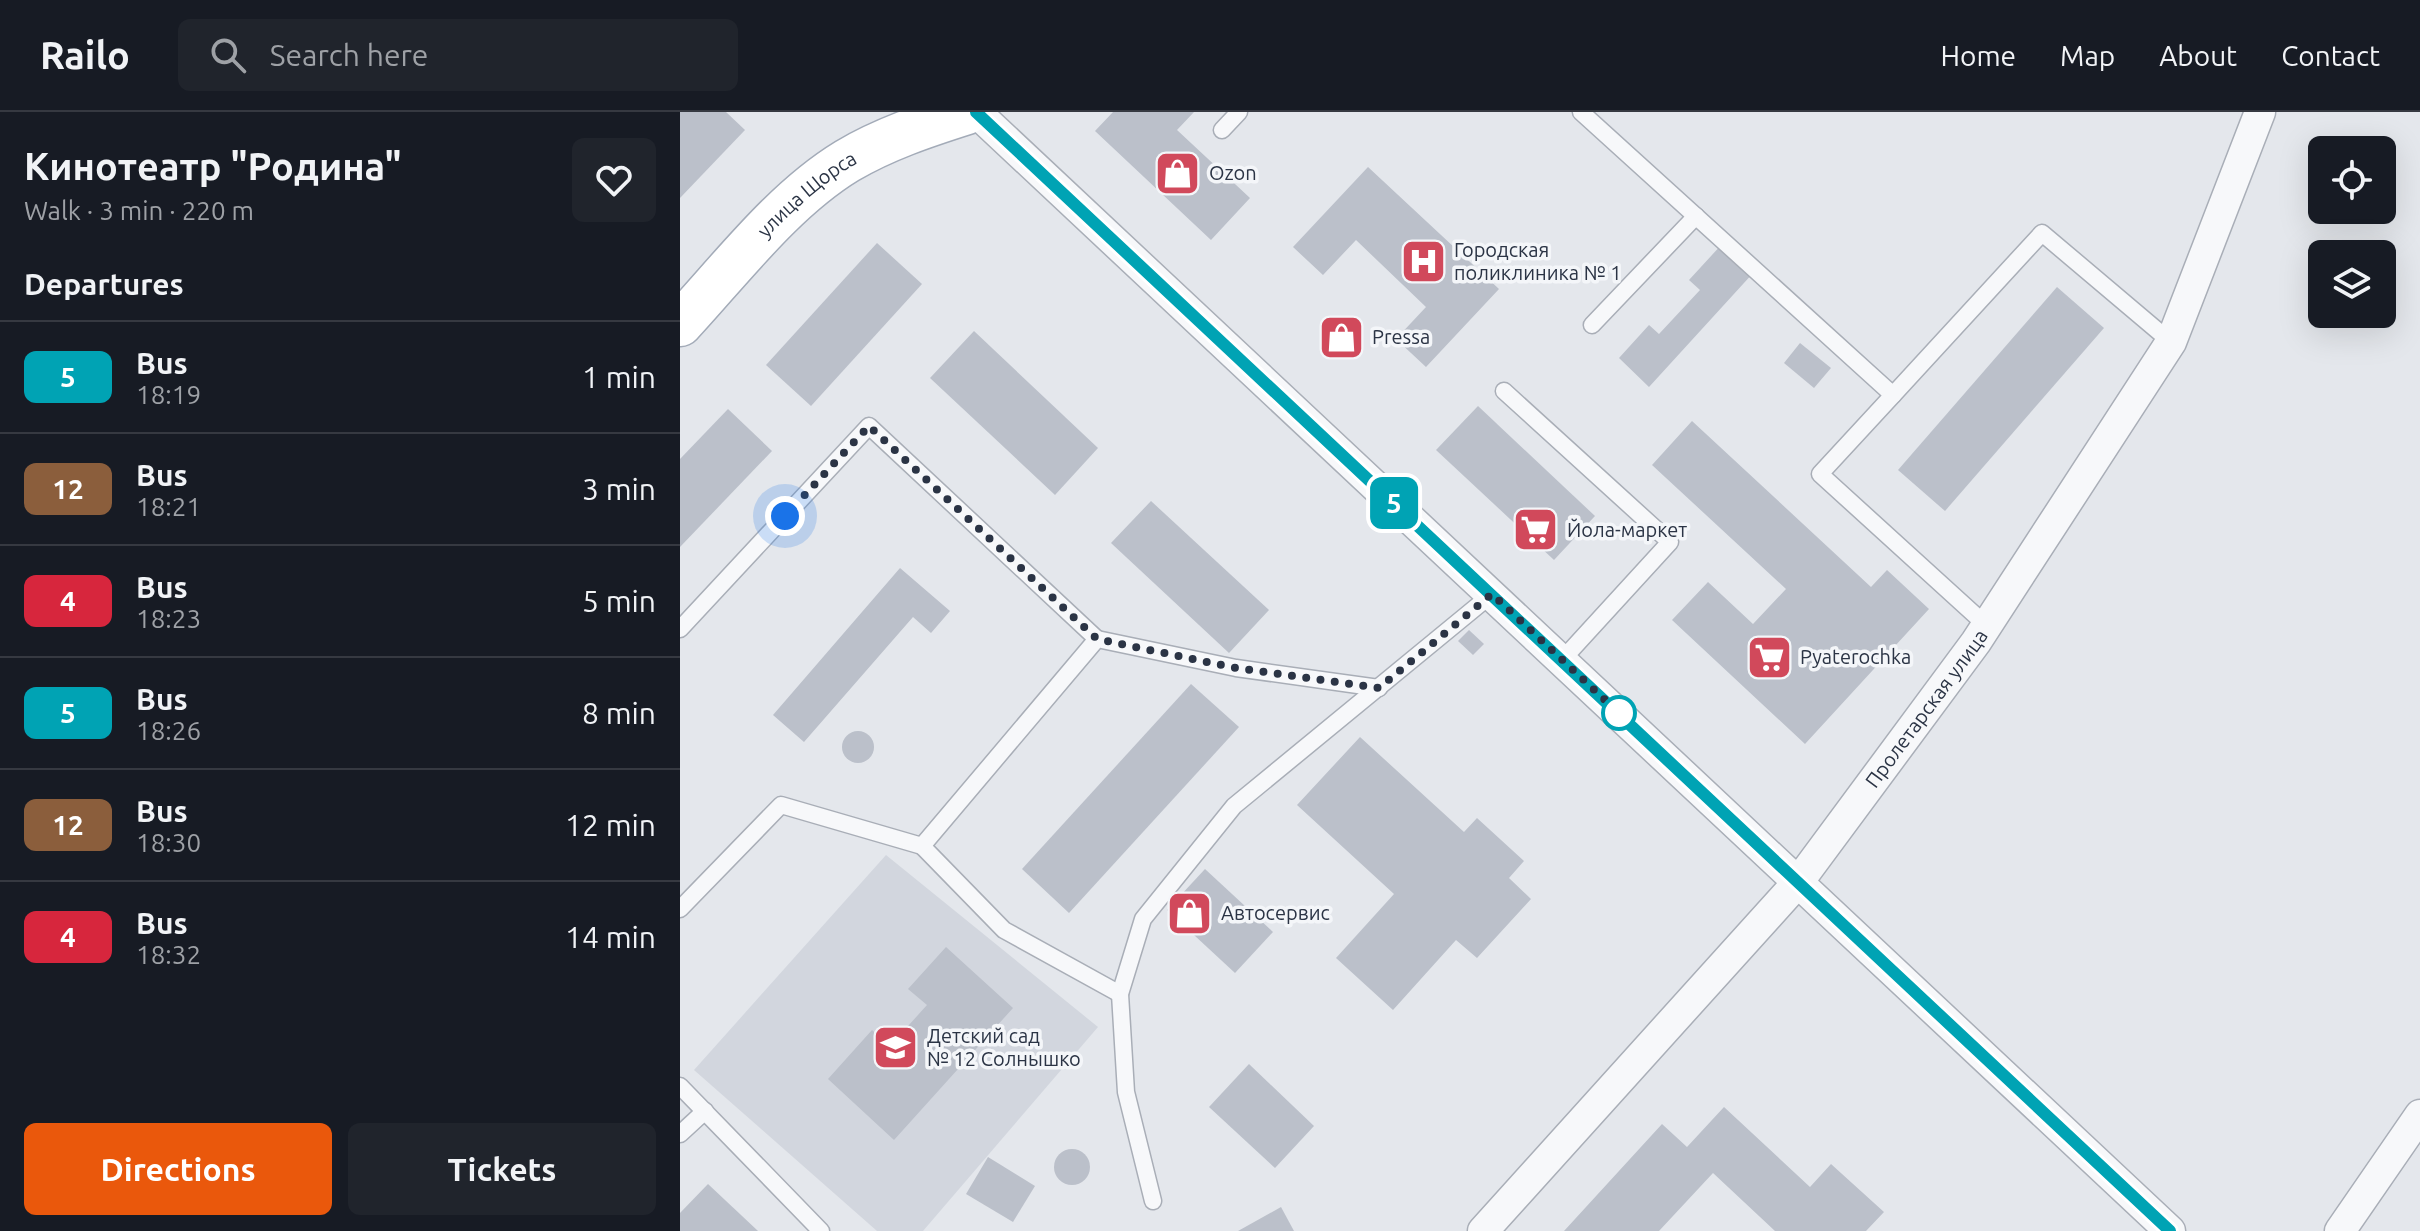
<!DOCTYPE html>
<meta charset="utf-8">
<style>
:root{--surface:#171b24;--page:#20242c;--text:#f1f3f6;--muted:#9ea1a6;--line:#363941;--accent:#ea580c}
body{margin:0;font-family:Ubuntu,sans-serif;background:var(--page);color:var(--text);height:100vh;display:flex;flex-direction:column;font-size:30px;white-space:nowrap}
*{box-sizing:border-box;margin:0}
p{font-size:26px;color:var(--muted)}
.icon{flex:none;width:44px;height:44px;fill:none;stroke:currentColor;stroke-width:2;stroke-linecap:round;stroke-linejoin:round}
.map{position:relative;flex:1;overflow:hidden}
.panel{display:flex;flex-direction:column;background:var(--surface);width:680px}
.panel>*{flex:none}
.badge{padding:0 16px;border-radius:12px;font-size:28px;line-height:52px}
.tools{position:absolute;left:1628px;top:24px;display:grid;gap:16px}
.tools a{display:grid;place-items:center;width:88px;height:88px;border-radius:12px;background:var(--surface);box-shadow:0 8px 32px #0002;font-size:40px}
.you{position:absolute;width:40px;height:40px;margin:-20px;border:6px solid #fff;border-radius:50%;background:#1a73e8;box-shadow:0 0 0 12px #1a73e833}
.map>.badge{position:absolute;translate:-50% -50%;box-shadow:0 0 0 4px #fff}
h2{padding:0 24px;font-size:30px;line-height:72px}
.round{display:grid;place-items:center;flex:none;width:84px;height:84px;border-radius:12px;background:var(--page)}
.summary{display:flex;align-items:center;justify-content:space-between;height:136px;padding:0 24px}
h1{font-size:38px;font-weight:600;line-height:60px}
.button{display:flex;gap:16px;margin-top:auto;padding:16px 24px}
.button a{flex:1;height:92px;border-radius:12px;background:var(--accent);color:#fff;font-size:32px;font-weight:600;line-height:92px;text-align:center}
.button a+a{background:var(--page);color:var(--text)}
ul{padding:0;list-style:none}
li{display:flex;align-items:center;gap:24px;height:112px;padding:0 24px;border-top:2px solid var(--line)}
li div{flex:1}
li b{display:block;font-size:30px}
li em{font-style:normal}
li .badge{min-width:88px;font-weight:700;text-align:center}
header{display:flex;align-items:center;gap:48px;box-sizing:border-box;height:112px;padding:0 40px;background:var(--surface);border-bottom:2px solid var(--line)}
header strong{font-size:38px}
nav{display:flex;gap:44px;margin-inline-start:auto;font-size:28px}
.search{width:560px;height:72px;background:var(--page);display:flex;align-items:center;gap:20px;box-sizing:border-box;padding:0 28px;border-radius:12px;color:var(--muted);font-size:30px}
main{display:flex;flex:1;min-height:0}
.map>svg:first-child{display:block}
.built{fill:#d2d6de}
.building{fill:#bbc0ca}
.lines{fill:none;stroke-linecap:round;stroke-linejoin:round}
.service-casing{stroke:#a9aeb7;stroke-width:19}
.minor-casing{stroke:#a9aeb7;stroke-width:33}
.primary-casing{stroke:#a3abb8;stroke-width:47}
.service{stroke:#f7f8fa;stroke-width:16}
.minor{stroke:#f7f8fa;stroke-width:30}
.primary{stroke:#fff;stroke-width:44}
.line-casing{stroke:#fff;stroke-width:18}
.line{stroke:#00a3b4;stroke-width:12}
.walk{stroke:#2b3445;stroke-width:8;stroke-dasharray:0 14.4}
.stop-dot{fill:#fff;stroke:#00a3b4;stroke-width:4}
.labels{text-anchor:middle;stroke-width:7;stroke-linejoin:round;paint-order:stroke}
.poi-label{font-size:20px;fill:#2b3445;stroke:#f4f6f9;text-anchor:start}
.street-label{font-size:20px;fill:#2b3445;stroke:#f4f6f9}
</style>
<header>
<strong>Railo</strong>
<div class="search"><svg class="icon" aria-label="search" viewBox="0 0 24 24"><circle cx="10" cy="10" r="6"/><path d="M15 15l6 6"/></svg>Search here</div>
<nav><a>Home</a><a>Map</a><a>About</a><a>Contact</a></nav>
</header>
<main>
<section class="panel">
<div class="summary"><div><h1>Кинотеатр &quot;Родина&quot;</h1><p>Walk · 3 min · 220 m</p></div><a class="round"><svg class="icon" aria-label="heart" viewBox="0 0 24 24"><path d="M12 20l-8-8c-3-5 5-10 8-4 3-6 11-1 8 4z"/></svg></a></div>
<h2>Departures</h2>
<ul>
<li><span class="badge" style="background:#00a3b4;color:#fff">5</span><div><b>Bus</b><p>18:19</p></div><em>1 min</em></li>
<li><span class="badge" style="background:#8b5e3c;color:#fff">12</span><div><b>Bus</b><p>18:21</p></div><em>3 min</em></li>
<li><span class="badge" style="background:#d7263d;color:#fff">4</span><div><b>Bus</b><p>18:23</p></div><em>5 min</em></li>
<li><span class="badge" style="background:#00a3b4;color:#fff">5</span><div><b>Bus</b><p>18:26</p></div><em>8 min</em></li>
<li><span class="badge" style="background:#8b5e3c;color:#fff">12</span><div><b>Bus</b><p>18:30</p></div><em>12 min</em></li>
<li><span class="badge" style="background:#d7263d;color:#fff">4</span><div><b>Bus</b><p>18:32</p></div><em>14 min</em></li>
</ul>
<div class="button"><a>Directions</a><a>Tickets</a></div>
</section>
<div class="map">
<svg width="1740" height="1119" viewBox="0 0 1740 1119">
<rect width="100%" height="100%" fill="#e4e7ec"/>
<!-- built -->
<path class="built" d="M206,743l212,172 -175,204h-46l-183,-161z"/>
<!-- building -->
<g class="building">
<path d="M0,0h46l19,18 -65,68z"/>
<path d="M433,0h81l-17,18 73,68 -39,42 -116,-109z"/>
<path d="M688,55l131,122 -73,78 -30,-28 30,-32 -70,-67 -33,35 -30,-28z"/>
<path d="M197,131l45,41 -111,122 -45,-41z"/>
<path d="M1043,131l31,29 -105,115 -30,-29 30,-33 10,9 41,-44 -11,-10z"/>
<path d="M1377,175l47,41 -159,183 -47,-41z"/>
<path d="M294,219l124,117 -43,47 -125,-117z"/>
<path d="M1120,231l31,25 -17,20 -30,-25z"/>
<path d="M798,294l117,110 -41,44 -118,-110z"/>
<path d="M48,297l44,42 -92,96v-88z"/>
<path d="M1012,309l179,166 16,-17 42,39 -124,135 -133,-124 36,-38 45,42 33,-35 -134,-124z"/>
<path d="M471,389l118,109 -40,43 -118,-110z"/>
<path d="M220,456l50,43 -19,22 -18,-16 -109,125 -31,-27z"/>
<path d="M789,518l15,14 -11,11 -15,-14z"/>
<path d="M511,572l48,43 -170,186 -47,-44z"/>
<circle cx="178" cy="635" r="16"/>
<path d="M680,625l104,95 13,-14 47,43 -15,17 22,21 -54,59 -21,-18 -63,70 -57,-52 58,-64 -97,-89z"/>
<path d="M525,757l68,63 -38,41 -68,-63z"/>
<path d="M266,835l67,61 -119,132 -66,-61 44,-49 18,16 37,-41 -19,-16z"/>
<path d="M569,952l65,62 -39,42 -66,-61z"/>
<path d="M1044,995l86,80 21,-23 53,48 -18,19h-91l-62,-58 -54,58h-95l98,-107 25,23z"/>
<circle cx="392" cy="1055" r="18"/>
<path d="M308,1045l47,29 -22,36 -47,-28z"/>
<path d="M28,1072l50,47h-78v-18z"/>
<path d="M601,1095l13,24h-56z"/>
</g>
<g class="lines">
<defs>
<g id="service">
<path d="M901,0l312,283 149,-162 129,109"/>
<path d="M542,18l17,-18"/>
<path d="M912,213l104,-109"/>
<path d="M824,279l166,151 -108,118"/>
<path d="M1213,283l-73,79 166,151"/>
<path d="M0,517l189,-203 228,213"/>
<path d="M0,797l101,-104 141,41"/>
<path d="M440,882l-116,-64 -82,-84 175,-207 139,29 143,20"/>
<path d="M0,974l141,145"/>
<path d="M0,1022l25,-23"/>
<path d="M473,1089l-27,-109 -6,-98 23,-75 91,-113 258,-212"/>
</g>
<g id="minor">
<path d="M296,0l1194,1119"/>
<path id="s1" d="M803,1119l316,-350 177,-239 195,-300 89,-230"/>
<path d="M1660,1119l80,-116"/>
</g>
<g id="primary">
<path id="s2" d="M0,212c51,-55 103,-124 167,-163 37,-22 79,-36 120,-49"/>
</g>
</defs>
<!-- service casing -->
<use href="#service" class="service-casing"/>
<!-- minor casing -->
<use href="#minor" class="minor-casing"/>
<!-- primary casing -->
<use href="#primary" class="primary-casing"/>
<!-- service -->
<use href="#service" class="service"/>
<!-- minor -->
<use href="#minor" class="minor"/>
<!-- primary -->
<use href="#primary" class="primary"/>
</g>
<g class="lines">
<defs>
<path id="line" d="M296,0l1194,1119"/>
</defs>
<!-- line casing -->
<use href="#line" class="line-casing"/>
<!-- line -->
<use href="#line" class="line"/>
<!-- walk -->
<path class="walk" d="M105,404l84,-90 228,213 139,29 143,20 113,-94 127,119"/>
</g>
<!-- icons -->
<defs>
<symbol id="shop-square" viewBox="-11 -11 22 22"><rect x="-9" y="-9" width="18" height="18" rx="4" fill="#d1495b" stroke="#f4f6f9"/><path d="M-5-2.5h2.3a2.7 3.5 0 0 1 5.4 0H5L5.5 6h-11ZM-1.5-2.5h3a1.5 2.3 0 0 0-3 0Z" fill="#fff"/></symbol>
<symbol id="hospital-square" viewBox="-11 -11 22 22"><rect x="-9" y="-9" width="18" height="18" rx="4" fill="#d1495b" stroke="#f4f6f9"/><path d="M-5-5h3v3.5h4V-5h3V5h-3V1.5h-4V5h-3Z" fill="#fff"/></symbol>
<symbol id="supermarket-square" viewBox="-11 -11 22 22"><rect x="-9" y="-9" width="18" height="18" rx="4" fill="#d1495b" stroke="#f4f6f9"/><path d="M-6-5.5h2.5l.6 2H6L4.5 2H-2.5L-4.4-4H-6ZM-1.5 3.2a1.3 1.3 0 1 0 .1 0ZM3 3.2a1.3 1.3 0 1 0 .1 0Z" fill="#fff"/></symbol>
<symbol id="school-square" viewBox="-11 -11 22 22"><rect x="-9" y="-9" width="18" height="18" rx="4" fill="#d1495b" stroke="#f4f6f9"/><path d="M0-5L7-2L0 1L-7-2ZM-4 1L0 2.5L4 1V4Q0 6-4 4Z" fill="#fff"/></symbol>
</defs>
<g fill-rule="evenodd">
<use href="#shop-square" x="472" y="36" width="51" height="51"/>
<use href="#hospital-square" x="718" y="124" width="51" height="51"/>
<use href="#shop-square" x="636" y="200" width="51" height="51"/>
<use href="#supermarket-square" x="830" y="392" width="51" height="51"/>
<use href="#supermarket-square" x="1064" y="520" width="51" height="51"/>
<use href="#shop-square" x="484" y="776" width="51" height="51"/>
<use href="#school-square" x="190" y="910" width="51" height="51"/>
</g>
<!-- markers -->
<circle class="stop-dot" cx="939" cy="601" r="16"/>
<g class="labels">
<!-- poi labels -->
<g class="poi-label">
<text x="529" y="68">Ozon</text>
<text x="774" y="145">Городская<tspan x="774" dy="23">поликлиника № 1</tspan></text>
<text x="692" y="232">Pressa</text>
<text x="887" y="425">Йола-маркет</text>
<text x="1120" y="552">Pyaterochka</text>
<text x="541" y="808">Автосервис</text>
<text x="247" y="931">Детский сад<tspan x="247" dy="23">№ 12 Солнышко</tspan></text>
</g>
<!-- street labels -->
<g class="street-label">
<text dy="7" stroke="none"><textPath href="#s2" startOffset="182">улица Щорса</textPath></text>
<text dy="7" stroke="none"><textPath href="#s1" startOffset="686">Пролетарская улица</textPath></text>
</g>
</g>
</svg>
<div class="tools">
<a><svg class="icon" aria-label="locate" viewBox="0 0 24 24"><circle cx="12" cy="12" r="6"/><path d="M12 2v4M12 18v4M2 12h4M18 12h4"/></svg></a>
<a><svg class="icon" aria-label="layers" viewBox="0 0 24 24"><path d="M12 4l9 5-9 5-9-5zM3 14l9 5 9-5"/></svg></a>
</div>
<div class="you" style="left:105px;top:404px"></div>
<b class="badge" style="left:714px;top:391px;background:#00a3b4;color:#fff">5</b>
</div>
</main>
